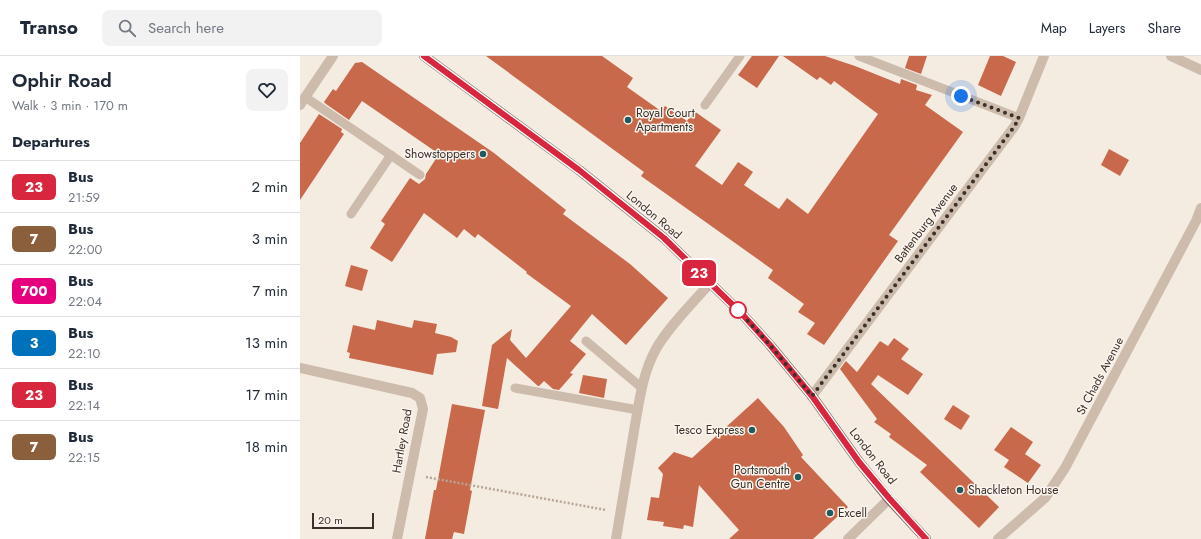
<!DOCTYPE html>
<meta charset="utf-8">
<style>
:root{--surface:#fff;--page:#f2f2f3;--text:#1f2937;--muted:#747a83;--line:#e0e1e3}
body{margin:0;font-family:Jost,sans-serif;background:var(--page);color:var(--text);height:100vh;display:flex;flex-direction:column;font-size:15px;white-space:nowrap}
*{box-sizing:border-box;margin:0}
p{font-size:13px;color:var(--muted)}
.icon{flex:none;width:22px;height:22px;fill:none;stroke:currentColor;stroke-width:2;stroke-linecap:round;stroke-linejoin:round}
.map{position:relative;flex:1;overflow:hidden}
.sheet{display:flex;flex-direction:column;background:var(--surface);width:300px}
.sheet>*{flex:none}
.badge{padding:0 8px;border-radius:6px;font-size:14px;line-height:26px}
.scale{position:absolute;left:12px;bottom:10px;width:62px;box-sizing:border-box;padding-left:4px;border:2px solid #3b302b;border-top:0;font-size:11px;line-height:14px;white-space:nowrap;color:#3b302b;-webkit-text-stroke:3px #fbf5ee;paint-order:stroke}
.you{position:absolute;width:20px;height:20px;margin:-10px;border:3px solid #fff;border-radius:50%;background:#1a73e8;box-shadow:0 0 0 6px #1a73e833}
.map>.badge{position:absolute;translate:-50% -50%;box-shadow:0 0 0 2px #fff}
h2{padding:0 12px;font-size:15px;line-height:36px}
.round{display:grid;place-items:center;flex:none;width:42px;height:42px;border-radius:8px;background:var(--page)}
.head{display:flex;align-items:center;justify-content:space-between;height:68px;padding:0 12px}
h1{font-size:19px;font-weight:600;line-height:30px}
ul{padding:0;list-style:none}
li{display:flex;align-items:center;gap:12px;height:52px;padding:0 12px;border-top:1px solid var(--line)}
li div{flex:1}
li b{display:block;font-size:15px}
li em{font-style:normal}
li .badge{min-width:44px;font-weight:700;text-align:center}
header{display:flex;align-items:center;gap:24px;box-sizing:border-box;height:56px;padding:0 20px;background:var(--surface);border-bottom:1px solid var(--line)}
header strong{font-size:19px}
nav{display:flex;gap:22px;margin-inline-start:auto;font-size:14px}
.search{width:280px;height:36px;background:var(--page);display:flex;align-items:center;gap:10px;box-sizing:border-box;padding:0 14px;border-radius:8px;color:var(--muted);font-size:15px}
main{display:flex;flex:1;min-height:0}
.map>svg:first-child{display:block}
.building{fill:#c8694b}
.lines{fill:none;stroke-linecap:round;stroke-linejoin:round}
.path{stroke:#b9a596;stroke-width:2.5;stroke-dasharray:2 2;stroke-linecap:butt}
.lane{stroke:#cdbbac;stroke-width:9}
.street{stroke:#cdbbac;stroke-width:10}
.primary{stroke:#7d675c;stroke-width:10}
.line-casing{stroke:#fff;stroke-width:9}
.line{stroke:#d7263d;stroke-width:6}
.walk{stroke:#3b302b;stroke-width:4;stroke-dasharray:0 7.2}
.poi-dot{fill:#1f5a5e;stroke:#fbf5ee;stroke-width:1.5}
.stop-dot{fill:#fff;stroke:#d7263d;stroke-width:2}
.labels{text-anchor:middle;stroke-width:3;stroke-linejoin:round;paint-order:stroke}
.poi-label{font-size:12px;fill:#3b302b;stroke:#fbf5ee;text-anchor:start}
.street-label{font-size:12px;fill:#3b302b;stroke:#fbf5ee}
</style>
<header>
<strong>Transo</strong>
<div class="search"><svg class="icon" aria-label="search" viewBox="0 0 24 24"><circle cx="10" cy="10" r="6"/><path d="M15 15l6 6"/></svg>Search here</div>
<nav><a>Map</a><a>Layers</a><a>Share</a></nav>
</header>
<main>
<section class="sheet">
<div class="head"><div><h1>Ophir Road</h1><p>Walk · 3 min · 170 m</p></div><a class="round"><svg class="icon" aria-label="heart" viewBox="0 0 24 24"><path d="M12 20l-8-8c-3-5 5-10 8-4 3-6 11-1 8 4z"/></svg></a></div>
<h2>Departures</h2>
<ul>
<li><span class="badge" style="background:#d7263d;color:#fff">23</span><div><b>Bus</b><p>21:59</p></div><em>2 min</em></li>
<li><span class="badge" style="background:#8b5e3c;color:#fff">7</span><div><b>Bus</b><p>22:00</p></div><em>3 min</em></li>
<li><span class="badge" style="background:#e6007e;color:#fff">700</span><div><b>Bus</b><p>22:04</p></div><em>7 min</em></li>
<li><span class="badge" style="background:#0072bc;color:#fff">3</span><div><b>Bus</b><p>22:10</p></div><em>13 min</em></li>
<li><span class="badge" style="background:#d7263d;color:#fff">23</span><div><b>Bus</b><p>22:14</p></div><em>17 min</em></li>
<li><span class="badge" style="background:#8b5e3c;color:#fff">7</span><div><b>Bus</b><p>22:15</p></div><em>18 min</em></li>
</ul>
</section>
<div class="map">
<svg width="901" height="483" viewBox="0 0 901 483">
<rect width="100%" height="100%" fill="#f4ebe1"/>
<!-- building -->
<g class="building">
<path d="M186,0h116l31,22 -6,9 34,24 4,-5 22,15 7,-10 27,19 -26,36 27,19 16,-23 15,10 -9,13 35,24 8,-11 21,16 70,-100 -44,-33 -3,4 -11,-8 -3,3 -34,-24h42l30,10 45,18 1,-5 16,6 -1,5 16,5 -7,10 38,27 -74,103 9,6 -74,104 -17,-11 8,-11 -17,-11 6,-8 -36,-26 5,-8 -132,-94 3,-4z"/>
<path d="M452,0h27l-22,32 -19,-13z"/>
<path d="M609,0h18l-6,18 -16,-6z"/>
<path d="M690,0h13l13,6 -15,34 -23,-11z"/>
<path d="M62,6l132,91 72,57 -3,4 67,50 38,34 -42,47 -34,-31 -22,27 16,13 -16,19 3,1 -14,16 -6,-1 -9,-8 -5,5h-1l-31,-28 -9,51 -16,-3 10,-61 20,-16 -2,11 16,18 45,-52 -45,-33 1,-1 -49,-38 -3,4 -11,-9 -7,9 -33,-25 -32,49 -22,-14 15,-24 -4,-3 29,-43 9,6 6,-5 1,-5 13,-20 -77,-53 -13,19 -23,-16 -2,-2 9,-13 3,2 19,-28z"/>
<path d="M19,58l23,15 -1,3 3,2 -44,66v-57z"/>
<path d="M809,93l20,11 -9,16 -19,-11z"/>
<path d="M51,209l17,5 -6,21 -17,-5z"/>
<path d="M77,264l35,8 2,-8 23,4 -2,9 16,4 7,4 -2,11 -19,2 -4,21 -84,-17 1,-5 -3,-1 6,-27 22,5z"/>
<path d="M594,282l15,11 -8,10 22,15 -15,21 -30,-20 -7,9 128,123 -20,21 -59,-56 7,-7 -38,-28 2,-3 -17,-12 3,-3 -37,-50 6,-8 11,11 23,-31 8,5z"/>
<path d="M283,319l24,4 -3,19 -25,-5z"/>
<path d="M458,342l26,29 19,28 -2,2 47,50 -35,32h-84l10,-9 -40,-45 -6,42 -9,-2 -1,4 -20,-3 1,-4 -17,-2 4,-23 8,1 4,-24 -5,-6 16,-16 18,6z"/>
<path d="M152,348l33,6 -15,80 2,1 -8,43 -10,-2 -2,7h-27l9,-49h2z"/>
<path d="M653,349l17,11 -9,14 -17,-11z"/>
<path d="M711,371l22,15 -8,12 16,11 -13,18 -24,-16 5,-7 -15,-10z"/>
</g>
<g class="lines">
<!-- path -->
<path class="path" d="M126,421l180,33"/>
<!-- lane -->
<g class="lane">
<path d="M559,0l160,62"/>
<path d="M5,41l115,78"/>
<path d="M405,49l35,-49"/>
<path d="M51,158l40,-59"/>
<path d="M286,285l56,47"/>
<path d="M215,332l123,22"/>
</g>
<!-- street -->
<g class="street">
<path d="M871,0l30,14"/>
<path d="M0,49l33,-49"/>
<path d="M0,312l112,25 8,5 3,11 -26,130"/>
<path d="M512,340l202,-269 5,-9 25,-62"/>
<path d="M316,483c6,-36 12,-72 18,-108 5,-28 8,-57 22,-82 13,-23 37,-46 54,-66"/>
<path d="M548,483l41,-40"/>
<path d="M698,483l47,-41 20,-30 131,-247 5,-13"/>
</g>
<!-- primary -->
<path class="primary" d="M124,0l155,114 85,68 79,77 27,30 42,51 47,66 30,37 37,40"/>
</g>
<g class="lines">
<defs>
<path id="line" d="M124,0l155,114 85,68 79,77 27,30 42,51 47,66 30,36 37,41"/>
</defs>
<!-- line casing -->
<use href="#line" class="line-casing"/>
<!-- line -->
<use href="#line" class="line"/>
<!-- walk -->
<path class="walk" d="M438,254l32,35 42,51 202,-269 5,-9 -58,-22"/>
</g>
<!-- markers -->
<g class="poi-dot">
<circle cx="328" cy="64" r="4"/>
<circle cx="183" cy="98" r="4"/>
<circle cx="452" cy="374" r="4"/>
<circle cx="498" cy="421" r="4"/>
<circle cx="660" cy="434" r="4"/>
<circle cx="530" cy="457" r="4"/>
</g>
<circle class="stop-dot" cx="438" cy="254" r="8"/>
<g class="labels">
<!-- poi labels -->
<g class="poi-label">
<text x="336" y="61">Royal Court<tspan x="336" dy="14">Apartments</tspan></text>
<text x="175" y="102" text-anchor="end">Showstoppers</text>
<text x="444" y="378" text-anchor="end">Tesco Express</text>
<text x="490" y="418" text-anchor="end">Portsmouth<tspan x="490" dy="14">Gun Centre</tspan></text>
<text x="668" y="438">Shackleton House</text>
<text x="538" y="461">Excell</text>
</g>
<!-- street labels -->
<g class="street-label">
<text transform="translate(354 159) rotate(40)" y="4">London Road</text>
<text transform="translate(626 167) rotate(-53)" y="4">Battenburg Avenue</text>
<text transform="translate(800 320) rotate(-62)" y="4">St Chads Avenue</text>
<text transform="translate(102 385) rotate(-80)" y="4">Hartley Road</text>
<text transform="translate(573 400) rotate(52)" y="4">London Road</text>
</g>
</g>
</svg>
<div class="scale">20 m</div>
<div class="you" style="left:661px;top:40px"></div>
<b class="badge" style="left:399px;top:217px;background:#d7263d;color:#fff">23</b>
</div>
</main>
